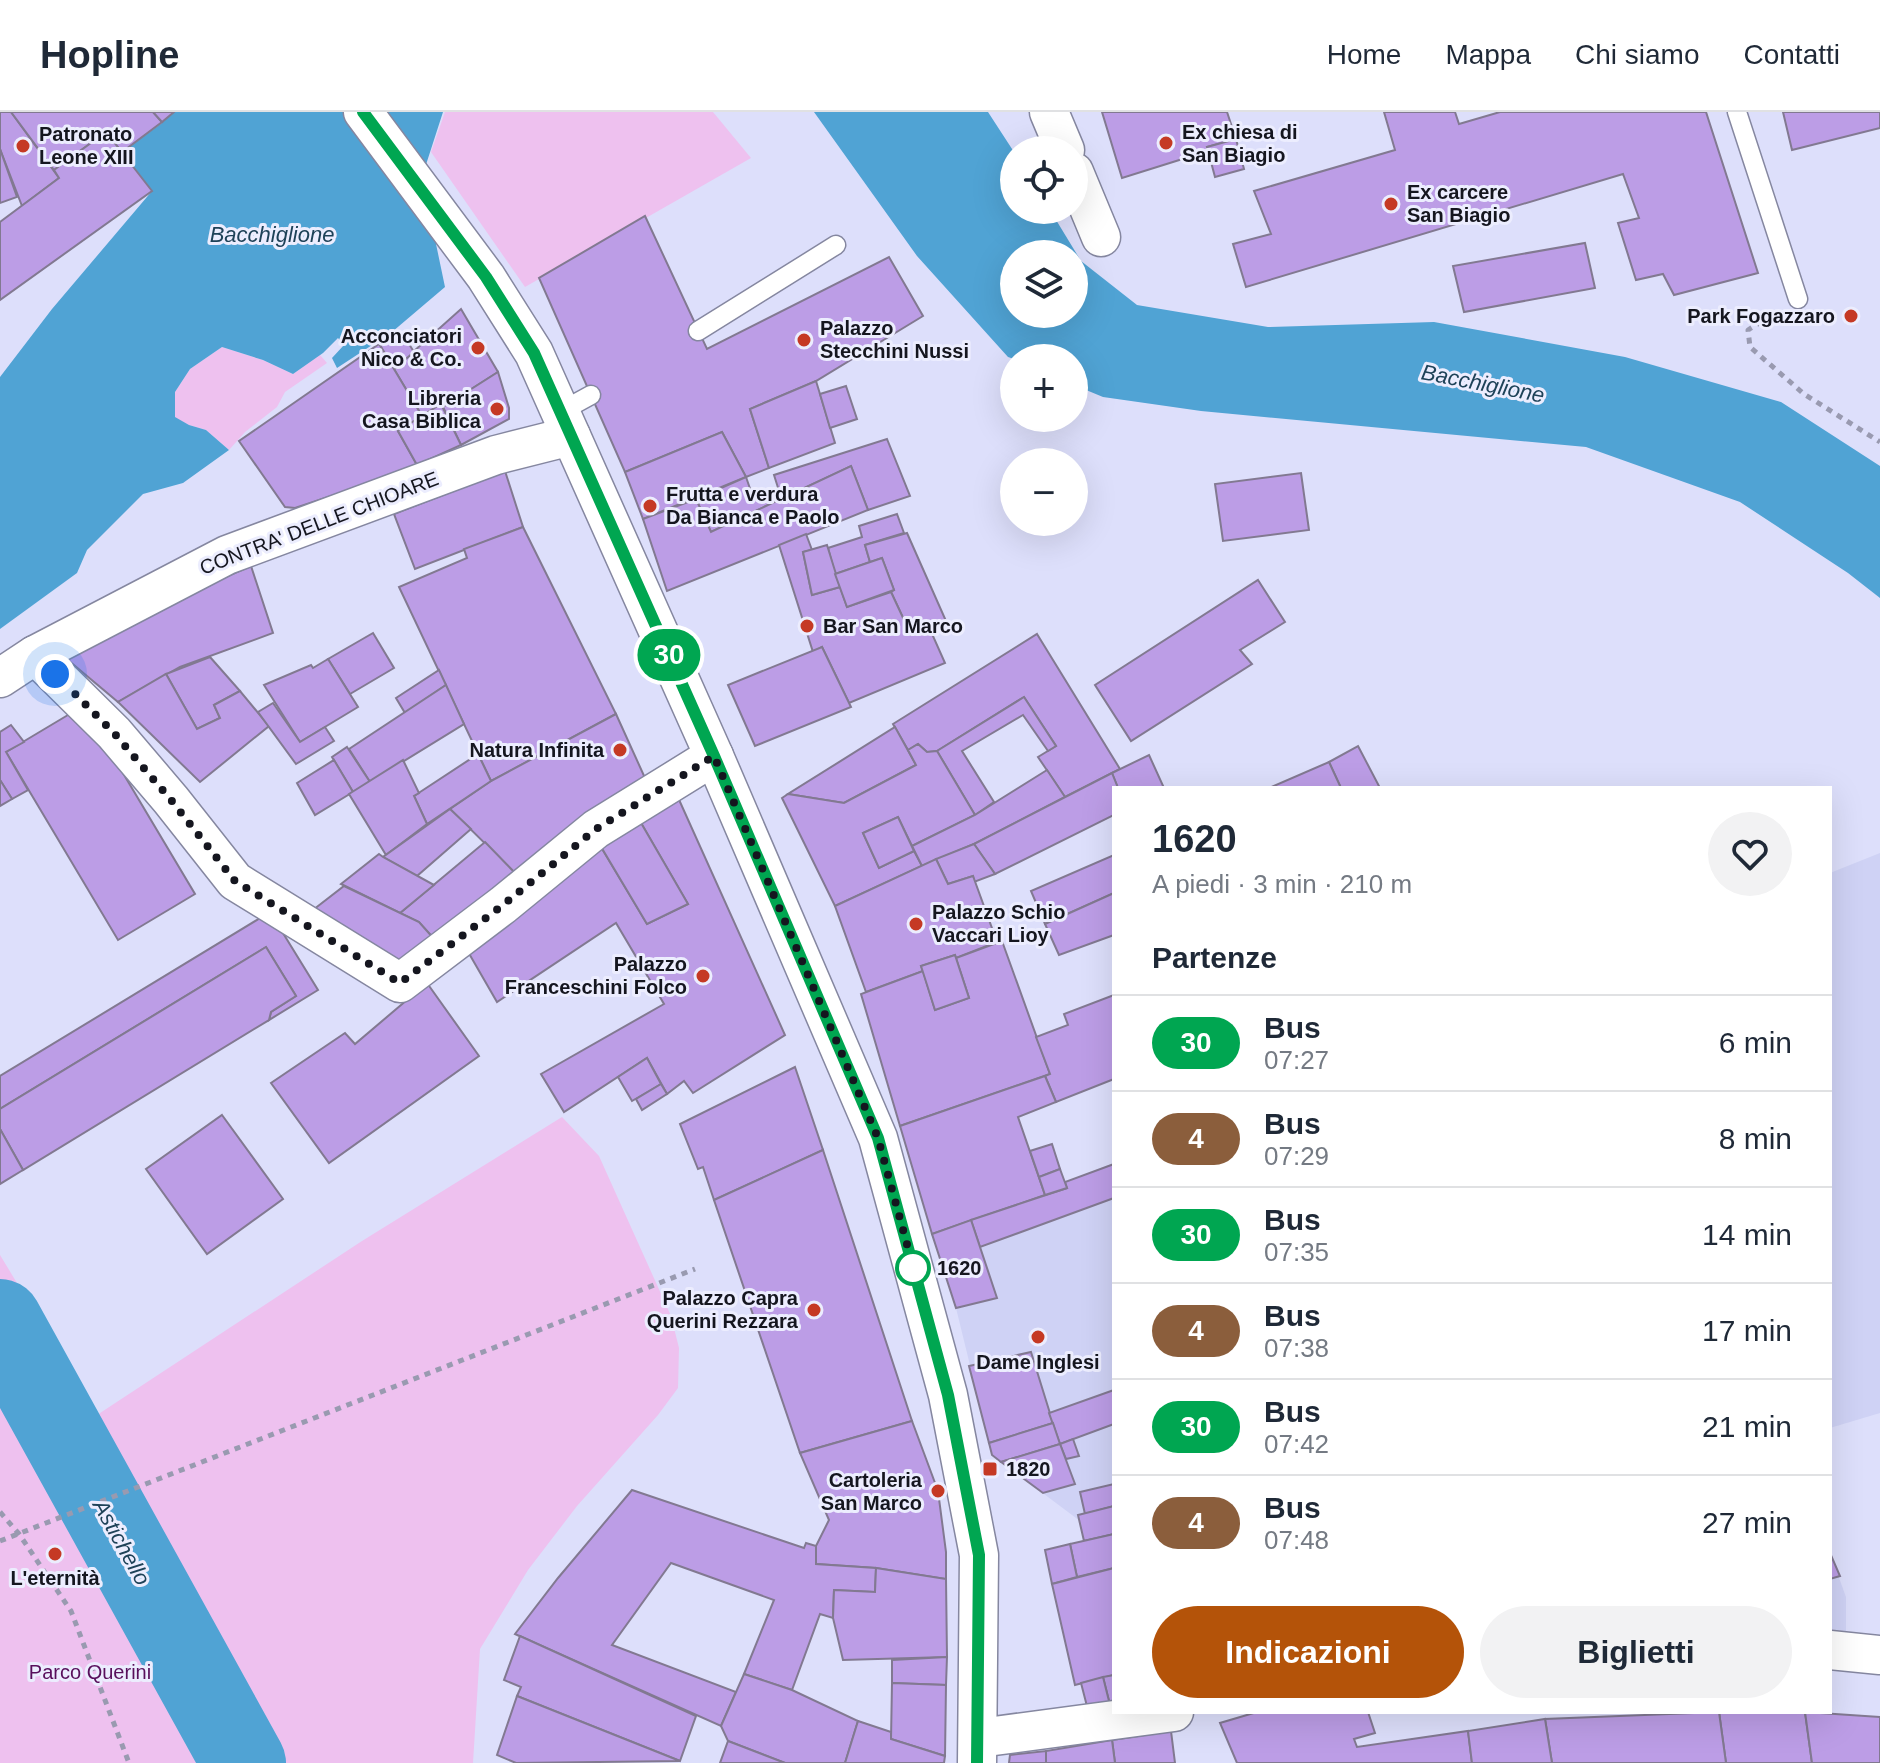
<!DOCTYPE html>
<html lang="it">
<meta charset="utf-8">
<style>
:root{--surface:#fff;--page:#f2f2f3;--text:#1f2937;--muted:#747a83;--line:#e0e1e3;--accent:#b45309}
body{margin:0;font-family:Helvetica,sans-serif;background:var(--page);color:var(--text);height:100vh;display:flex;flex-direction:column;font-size:30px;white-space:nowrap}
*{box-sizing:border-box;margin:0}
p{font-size:26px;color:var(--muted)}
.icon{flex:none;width:44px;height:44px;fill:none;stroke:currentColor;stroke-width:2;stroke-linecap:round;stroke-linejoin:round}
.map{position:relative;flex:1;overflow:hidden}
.drawer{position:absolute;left:1112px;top:674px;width:720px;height:928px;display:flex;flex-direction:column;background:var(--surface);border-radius:0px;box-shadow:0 8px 32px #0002}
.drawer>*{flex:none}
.badge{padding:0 16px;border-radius:26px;font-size:28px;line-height:52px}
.buttons{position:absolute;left:1000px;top:24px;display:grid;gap:16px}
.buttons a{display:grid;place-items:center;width:88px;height:88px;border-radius:50%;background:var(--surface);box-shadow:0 8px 32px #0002;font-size:40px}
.you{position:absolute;width:40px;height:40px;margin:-20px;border:6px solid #fff;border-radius:50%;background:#1a73e8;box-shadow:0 0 0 12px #1a73e833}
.map>.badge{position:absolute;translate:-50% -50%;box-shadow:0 0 0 4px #fff}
h2{padding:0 40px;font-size:30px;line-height:72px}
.round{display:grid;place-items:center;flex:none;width:84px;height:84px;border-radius:42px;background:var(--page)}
.head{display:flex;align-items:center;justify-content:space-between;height:136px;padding:0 40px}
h1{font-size:38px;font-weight:700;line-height:60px}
.cta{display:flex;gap:16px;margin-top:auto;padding:16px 40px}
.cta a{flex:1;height:92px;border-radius:48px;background:var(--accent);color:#fff;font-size:32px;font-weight:700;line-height:92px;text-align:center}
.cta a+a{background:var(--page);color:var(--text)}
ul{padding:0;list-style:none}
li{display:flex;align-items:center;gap:24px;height:96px;padding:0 40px;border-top:2px solid var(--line)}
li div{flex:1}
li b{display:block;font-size:30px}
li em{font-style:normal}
li .badge{min-width:88px;font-weight:700;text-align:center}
header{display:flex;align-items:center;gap:48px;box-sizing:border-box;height:112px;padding:0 40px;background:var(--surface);border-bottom:2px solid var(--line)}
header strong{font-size:38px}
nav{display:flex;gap:44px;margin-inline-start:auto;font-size:28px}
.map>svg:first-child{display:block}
.built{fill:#cfd2f5}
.green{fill:#eec1ef}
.water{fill:#50a3d4;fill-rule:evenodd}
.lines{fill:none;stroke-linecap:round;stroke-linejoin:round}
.river{stroke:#50a3d4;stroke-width:84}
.building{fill:#bc9de6;stroke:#827991;stroke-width:2}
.lane-casing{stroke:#8587a0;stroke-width:21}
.street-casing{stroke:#8587a0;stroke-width:41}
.path{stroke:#999ab0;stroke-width:5;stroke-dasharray:6 6;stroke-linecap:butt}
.lane{stroke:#fff;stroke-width:18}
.street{stroke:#fff;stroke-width:38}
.line-casing{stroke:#fff;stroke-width:18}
.line{stroke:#00a651;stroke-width:12}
.walk{stroke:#15161f;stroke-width:8;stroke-dasharray:0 14.4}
.poi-dot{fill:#c53924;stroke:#ecedfe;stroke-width:3}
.stop-dot{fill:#fff;stroke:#00a651;stroke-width:4}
.labels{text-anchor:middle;stroke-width:6;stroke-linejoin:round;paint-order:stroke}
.poi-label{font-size:20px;font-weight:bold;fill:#15161f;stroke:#ecedfe;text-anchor:start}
.street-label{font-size:20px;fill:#15161f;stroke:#ecedfe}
.stop-label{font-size:20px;font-weight:bold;fill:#15161f;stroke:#ecedfe;text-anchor:start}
.park-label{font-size:20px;fill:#580f5c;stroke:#ecedfe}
.water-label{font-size:22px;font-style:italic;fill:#1e4258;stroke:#ecedfe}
</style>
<header>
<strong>Hopline</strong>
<nav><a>Home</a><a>Mappa</a><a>Chi siamo</a><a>Contatti</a></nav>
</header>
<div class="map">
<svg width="1880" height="1651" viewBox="0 0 1880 1651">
<rect width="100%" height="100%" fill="#dddffb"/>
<!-- built -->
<g class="built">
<path d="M1880,741v560l-50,15v-555z"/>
<path d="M1114,1051v321l-33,8 4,22 -7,1 2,6 -88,-66 -36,-147 -24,-74 135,-46 -2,-6z"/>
<path d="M1830,1441l16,44v49l-16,-1z"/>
</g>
<!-- green -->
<g class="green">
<path d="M445,0h268l38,46 -226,129 -94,-135z"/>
<path d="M222,235l41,13 30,14 27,-19 7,8 -42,29 -8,15 -32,25 -16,18 -23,-20 -17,-5 -14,-7v-26l15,-23z"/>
<path d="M562,1005l37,39 72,160 8,32 -1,40 -20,27 -81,91 -49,64 -48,79 -7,114h-473v-508l97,160 265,-174z"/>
</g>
<!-- water -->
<g class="water">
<path d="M153,0h290l-21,65 23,110 -53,45 -55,36 -5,-10 12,-13 -6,-7 -15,15 -30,21 -30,-14 -41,-13 -32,22 -15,23v25l14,8 17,5 23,20 -46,33 -40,11 -56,56 -10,23 -77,56v-252l52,-68 100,-118 -30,-39 40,-29z"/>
<path d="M814,0h174l26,40v58h36l31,51 56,44 131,22 166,-5 191,35 156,45 99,64v132l-32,-25 -108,-71 -154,-55 -385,-36 -98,-14 -29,-12v-27l-60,1 -6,-2 -91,-101zM1014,142h60v60h-60z"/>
</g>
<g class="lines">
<!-- river -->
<path class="river" d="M0,1209l244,442"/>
</g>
<!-- building -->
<g class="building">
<path d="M0,0h11l48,66 -37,28 -22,-57z"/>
<path d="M11,0h142l9,10 -40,30 -16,-20 -52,38z"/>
<path d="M153,0h21l-12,10z"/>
<path d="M1102,0h125l9,27 -29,8 1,4 -86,27z"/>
<path d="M1384,0h71l4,12 41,-12h206l52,161 -84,22 -11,-21 -27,6 -18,-57 21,-5 -16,-44 -377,113 -13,-43 38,-10 -17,-43 141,-41z"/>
<path d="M1783,0h97v16l-88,22z"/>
<path d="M106,20l46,59 -152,109v-78l59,-44 -5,-8z"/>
<path d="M1236,27l8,30 -29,8 -8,-30z"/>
<path d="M0,37l17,48 -17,6z"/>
<path d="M645,104l62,133 182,-92 34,59 -107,65 -66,28 19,59 -23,9 -24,-45 -97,40 -86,-194z"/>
<path d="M1585,131l10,45 -131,24 -11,-46z"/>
<path d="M461,197l37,63 -55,35 -2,-3 -19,12 -28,-47z"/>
<path d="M396,222l8,2 10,16 -20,17 -14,-24z"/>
<path d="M379,232l43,72 -24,15 19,34 -19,9 -103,34 -10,-1 -46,-66z"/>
<path d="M498,260l11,36v11l-48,26 -18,-38z"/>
<path d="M816,269l19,62 -66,25 -19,-59z"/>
<path d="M846,274l11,33 -27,9 -10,-34z"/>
<path d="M441,292l20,41 -44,20 -19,-34z"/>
<path d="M722,320l24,45 -103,42 -18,-47z"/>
<path d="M887,327l23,57 -42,14 -17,-44 -140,66 -15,-33 50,-22 8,23 26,-6 -6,-19z"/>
<path d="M851,354l17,44 -201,81 -24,-72 53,-20 15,33z"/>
<path d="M505,359l18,56 -108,42 -21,-55z"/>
<path d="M1301,361l8,57 -86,11 -8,-57z"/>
<path d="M897,402l7,19 -39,12 5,17 -35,12 -7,-26 34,-11 -3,-11z"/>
<path d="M523,415l93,187 -125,67 -92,-194 68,-29 -3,-9z"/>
<path d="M907,421l39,88 -35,14 -20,-43 3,-2 -12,-32 -12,4 -5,-17z"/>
<path d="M806,422l6,16 -9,2 9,43 28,-8 7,20 44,-15 20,43 18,-8 16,36 -96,40 -27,-56 -9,5 -34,-107z"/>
<path d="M827,433l13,42 -28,8 -9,-43z"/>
<path d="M882,446l12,32 -47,17 -12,-33z"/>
<path d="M251,454l22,67 -93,34 -62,35 -62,-52z"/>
<path d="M1258,468l27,42 -45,28 12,14 -121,77 -36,-56z"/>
<path d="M373,521l21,35 -44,26 -22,-35z"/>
<path d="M1037,522l83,135 -55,28 -27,-40 18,-11 -32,-49 -87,54 -10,1 -9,-8 -10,6 -15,-26z"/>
<path d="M822,535l29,60 -96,39 -27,-61z"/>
<path d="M210,545l30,34 -26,14 6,13 -23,11 -31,-55z"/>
<path d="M328,547l30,48 -58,35 -36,-57 47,-20 2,3z"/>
<path d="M439,558l7,15 -41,28 -9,-15z"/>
<path d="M166,562l31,55 23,-11 -6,-13 26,-14 29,35 -69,56 -82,-80z"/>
<path d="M446,573l18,39 -94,58 -21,-33z"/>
<path d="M1024,585l32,49 -8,5 -25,-36 -61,36 32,51 -19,13 -38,-64z"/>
<path d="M273,591l27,39 25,-15 9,14 -38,23 -38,-52z"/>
<path d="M83,594l112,188 -77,46 -112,-188z"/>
<path d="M616,602l29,64 -127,98 -68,-67 41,-28z"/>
<path d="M11,613l13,17 -18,10 22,38 -16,9 -12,-19v-48z"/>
<path d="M895,615l21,38 -72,38 -56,-9z"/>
<path d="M918,632l9,8 10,-1 38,64 -63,31 -14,-29 -35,16 16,35 35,-17 8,15 -87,40 -53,-108 6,-4 56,9 72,-38 -8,-15z"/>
<path d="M1358,634l22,42h-39l-12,-26z"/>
<path d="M347,635l23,35 -17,10 -21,-35z"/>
<path d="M478,642l13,27 -64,43 -13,-28z"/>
<path d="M1149,643l15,33h-46l-6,-15z"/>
<path d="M334,648l19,32 -38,23 -18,-32z"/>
<path d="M403,648l16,33 -5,3 13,28 -41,31 -37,-61z"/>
<path d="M1329,650l12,26h-72z"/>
<path d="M1047,658l18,27 -91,47 -52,22 -10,-20 63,-31z"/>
<path d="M1112,661l6,15h-4v27l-119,59 -21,-30z"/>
<path d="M0,668l12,19 -12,7z"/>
<path d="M676,681l109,242 -92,58 -9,-12 -17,13 -20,-36 -83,54 -23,-38 123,-70 -48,-81 -119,79 -30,-52 134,-103 46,77 41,-20 -51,-88z"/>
<path d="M450,697l21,20 -54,47 -34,-19z"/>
<path d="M637,704l51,88 -41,20 -50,-84z"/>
<path d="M898,705l16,34 -35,17 -16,-35z"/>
<path d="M485,730l33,34 -83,64 -16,-18 -19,-9z"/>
<path d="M974,732l21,30 -21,8 -1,-6 -25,8 -12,-25z"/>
<path d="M379,742l4,3 51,28 -34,28 -59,-29z"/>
<path d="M1114,743v38l-69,31 -14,-33z"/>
<path d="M936,747l12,25 25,-8 24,66 -41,16 -1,-3 -34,11 2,5 -57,21 -31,-86z"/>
<path d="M344,774l75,36 16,18 -29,24 -97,-51z"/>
<path d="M1114,781v42l-55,20 -14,-31z"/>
<path d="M270,800l48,78 -49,30 2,-8 25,-16 -30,-49 -266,162v-33z"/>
<path d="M1002,829l48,133 -150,52 -39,-132 62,-23 12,39 34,-12 -13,-40z"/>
<path d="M266,835l30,49 -25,16 -2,8 -246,150 -23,-41v-20z"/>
<path d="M955,843l14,43 -34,12 -14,-44z"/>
<path d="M427,871l52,73 -150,107 -58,-80 74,-50 10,11z"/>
<path d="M1114,883v84l-58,23 -11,-26 5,-2 -14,-37 32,-12 -4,-11z"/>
<path d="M647,946l14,26 -29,17 -14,-24z"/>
<path d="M795,955l28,83 -109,50 -11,-33 -5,2 -18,-45z"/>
<path d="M1045,964l11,26 -38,15 27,78 -113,39 -32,-108z"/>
<path d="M661,972l6,10 -25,16 -6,-11z"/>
<path d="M222,1003l61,84 -76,55 -61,-85z"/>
<path d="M0,1017l23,41 -23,14z"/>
<path d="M1052,1032l8,25 -21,8 -9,-26z"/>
<path d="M823,1038l89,271 -112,32 -86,-253z"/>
<path d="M1114,1052v34l-134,49 -9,-27 96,-32 -2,-6z"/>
<path d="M1060,1057l7,19 -22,7 -6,-18z"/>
<path d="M971,1108l26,78 -41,10 -24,-74z"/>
<path d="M1031,1240l22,71 -64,20 -20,-77z"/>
<path d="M1114,1278v34l-54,20 -11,-31z"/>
<path d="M912,1309l26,70 8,61v27l-70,-11 -60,-4v-18l13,-26 -29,-67z"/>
<path d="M1053,1311l7,21 -59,18 -9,-7 -3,-12z"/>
<path d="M1073,1327l6,17 -13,3 -6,-15z"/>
<path d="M1060,1332l15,40 -32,9 -42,-31z"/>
<path d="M1114,1372v22l-29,8 -5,-22z"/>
<path d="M632,1378l172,58 2,-5 10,3v18l60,4 -1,24 -41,-2 -1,28 -13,-4 -28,76 -48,-16 30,-74 -103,-37 -59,82 124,47 -15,34 -206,-92 43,-56z"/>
<path d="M1114,1394v28l-30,7 -6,-26z"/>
<path d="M1114,1422v34l-37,9 -7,-33z"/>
<path d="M1070,1432l7,33 -25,7 -7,-34z"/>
<path d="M1830,1441l10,23 -10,3z"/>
<path d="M876,1456l70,11 1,78 -104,3 -10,-42 1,-28 41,2z"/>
<path d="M1114,1456v107l-39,10 -23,-101z"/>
<path d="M520,1524l176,80 -16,45 -163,-65 4,-9 -17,-7z"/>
<path d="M947,1545l-1,28 -54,-2v-23z"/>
<path d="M744,1562l48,16 66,31 -13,42h-60l-57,-22 -7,-15z"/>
<path d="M1114,1563v33l-3,1 -8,-32z"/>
<path d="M1103,1565l8,32 -22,5 -8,-31z"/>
<path d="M892,1571l54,2 -1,71 -54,-17z"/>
<path d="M517,1584l163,65 -164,2 -19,-8z"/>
<path d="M1257,1600h111l7,21 -21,6 3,8 111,-16 4,32h-235l-17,-40z"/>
<path d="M1719,1600h86l7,51h-86z"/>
<path d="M1719,1600l7,51h-174l-7,-44z"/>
<path d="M1805,1600l75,5v46h-68z"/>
<path d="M1545,1607l7,44h-80l-4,-32z"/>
<path d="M858,1609l33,11v7l54,17 -1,7h-99z"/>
<path d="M1171,1619l4,32h-60l-3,-23z"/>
<path d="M1112,1628l3,23h-69v-12z"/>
<path d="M728,1629l57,22h-65z"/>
<path d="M1046,1639v12h-37l1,-8z"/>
</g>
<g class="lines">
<defs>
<g id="lane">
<path d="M1737,0l61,187"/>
<path d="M698,219l138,-86"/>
<path d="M560,300l31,-17"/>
</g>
<g id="street">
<path d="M363,0l123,165 48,76 180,403 164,382 70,257 31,160 -2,208"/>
<path d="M1049,0l16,38"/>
<path d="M1074,60l27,65"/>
<path d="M35,543l79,78 57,67 64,81 165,102 103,-78 93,-76 118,-73"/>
<path d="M0,566l35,-23 192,-100 269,-100 75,-19"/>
<path d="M1830,1538l50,5"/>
<path d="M979,1626l195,-26"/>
</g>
</defs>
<!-- lane casing -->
<use href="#lane" class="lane-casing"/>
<!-- street casing -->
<use href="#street" class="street-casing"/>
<!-- path -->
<g class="path">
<path d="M1772,203l-24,15 2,17 54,47 76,48"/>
<path d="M0,1400l19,22 52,77 58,152"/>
<path d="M0,1429l695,-272"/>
</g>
<!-- lane -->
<use href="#lane" class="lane"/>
<!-- street -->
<use href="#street" class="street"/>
</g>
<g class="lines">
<defs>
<path id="line" d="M363,0l123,165 48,76 180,403 164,382 70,257 31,160 -2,208"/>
</defs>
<!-- line casing -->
<use href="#line" class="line-casing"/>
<!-- line -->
<use href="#line" class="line"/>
<!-- walk -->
<path class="walk" d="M55,562l59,59 57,67 64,81 165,102 103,-78 93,-76 118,-73 164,382 39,143 -4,-13"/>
</g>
<!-- markers -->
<g class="poi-dot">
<circle cx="1166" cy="31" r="8"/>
<circle cx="23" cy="34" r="8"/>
<circle cx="1391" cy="92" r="8"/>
<circle cx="1851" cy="204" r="8"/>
<circle cx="804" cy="228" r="8"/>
<circle cx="478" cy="236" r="8"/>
<circle cx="497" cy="297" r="8"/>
<circle cx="650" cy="394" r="8"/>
<circle cx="807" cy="514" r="8"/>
<circle cx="620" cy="638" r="8"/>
<circle cx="916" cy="812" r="8"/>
<circle cx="703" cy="864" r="8"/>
<circle cx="814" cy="1198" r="8"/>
<circle cx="1038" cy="1225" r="8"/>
<rect x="982" y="1349" width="16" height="16" rx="4"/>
<circle cx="938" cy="1379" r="8"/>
<circle cx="55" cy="1442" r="8"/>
</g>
<circle class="stop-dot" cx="913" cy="1156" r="16"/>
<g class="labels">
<!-- poi labels -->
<g class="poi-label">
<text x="1182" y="27">Ex chiesa di<tspan x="1182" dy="23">San Biagio</tspan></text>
<text x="39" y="29">Patronato<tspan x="39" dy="23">Leone XIII</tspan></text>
<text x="1407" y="87">Ex carcere<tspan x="1407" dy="23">San Biagio</tspan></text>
<text x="1835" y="211" text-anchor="end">Park Fogazzaro</text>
<text x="820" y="223">Palazzo<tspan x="820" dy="23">Stecchini Nussi</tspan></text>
<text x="462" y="231" text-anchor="end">Acconciatori<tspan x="462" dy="23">Nico &amp; Co.</tspan></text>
<text x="481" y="293" text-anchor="end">Libreria<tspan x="481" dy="23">Casa Biblica</tspan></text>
<text x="666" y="389">Frutta e verdura<tspan x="666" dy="23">Da Bianca e Paolo</tspan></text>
<text x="823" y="521">Bar San Marco</text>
<text x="604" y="645" text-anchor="end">Natura Infinita</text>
<text x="932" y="807">Palazzo Schio<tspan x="932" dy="23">Vaccari Lioy</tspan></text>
<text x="687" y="859" text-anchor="end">Palazzo<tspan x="687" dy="23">Franceschini Folco</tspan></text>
<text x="798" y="1193" text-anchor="end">Palazzo Capra<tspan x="798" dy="23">Querini Rezzara</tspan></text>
<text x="1038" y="1257" text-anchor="middle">Dame Inglesi</text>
<text x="1006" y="1364">1820</text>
<text x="922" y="1375" text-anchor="end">Cartoleria<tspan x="922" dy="23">San Marco</tspan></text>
<text x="55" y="1473" text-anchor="middle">L'eternità</text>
</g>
<!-- street labels -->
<g class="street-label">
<text transform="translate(319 411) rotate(-21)" y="7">CONTRA' DELLE CHIOARE</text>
</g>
<!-- stop labels -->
<g class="stop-label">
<text x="937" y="1163">1620</text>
</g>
<!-- park labels -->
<g class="park-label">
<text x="90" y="1567">Parco Querini</text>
</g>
<!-- water labels -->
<g class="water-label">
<text x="272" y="130">Bacchiglione</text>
<text transform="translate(1483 271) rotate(11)" y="8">Bacchiglione</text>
<text transform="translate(122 1430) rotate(61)" y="8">Astichello</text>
</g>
</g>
</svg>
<div class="buttons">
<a><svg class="icon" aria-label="locate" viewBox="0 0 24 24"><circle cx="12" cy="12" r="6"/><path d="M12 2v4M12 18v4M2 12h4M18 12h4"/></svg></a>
<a><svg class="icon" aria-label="layers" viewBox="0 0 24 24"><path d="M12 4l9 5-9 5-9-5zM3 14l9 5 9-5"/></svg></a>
<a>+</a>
<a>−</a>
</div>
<div class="you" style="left:55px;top:562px"></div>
<b class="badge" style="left:669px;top:543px;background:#00a651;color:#fff">30</b>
<section class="drawer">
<div class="head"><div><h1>1620</h1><p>A piedi · 3 min · 210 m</p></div><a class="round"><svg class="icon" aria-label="heart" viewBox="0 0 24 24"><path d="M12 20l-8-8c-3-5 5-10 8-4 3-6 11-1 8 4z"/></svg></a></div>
<h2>Partenze</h2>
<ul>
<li><span class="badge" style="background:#00a651;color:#fff">30</span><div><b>Bus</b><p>07:27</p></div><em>6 min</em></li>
<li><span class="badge" style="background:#8b5e3c;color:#fff">4</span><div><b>Bus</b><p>07:29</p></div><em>8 min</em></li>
<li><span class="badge" style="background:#00a651;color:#fff">30</span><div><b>Bus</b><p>07:35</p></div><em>14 min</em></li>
<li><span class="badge" style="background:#8b5e3c;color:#fff">4</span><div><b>Bus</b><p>07:38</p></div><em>17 min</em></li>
<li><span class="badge" style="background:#00a651;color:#fff">30</span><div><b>Bus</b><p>07:42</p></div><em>21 min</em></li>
<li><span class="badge" style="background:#8b5e3c;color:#fff">4</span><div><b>Bus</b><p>07:48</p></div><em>27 min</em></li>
</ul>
<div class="cta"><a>Indicazioni</a><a>Biglietti</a></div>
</section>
</div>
